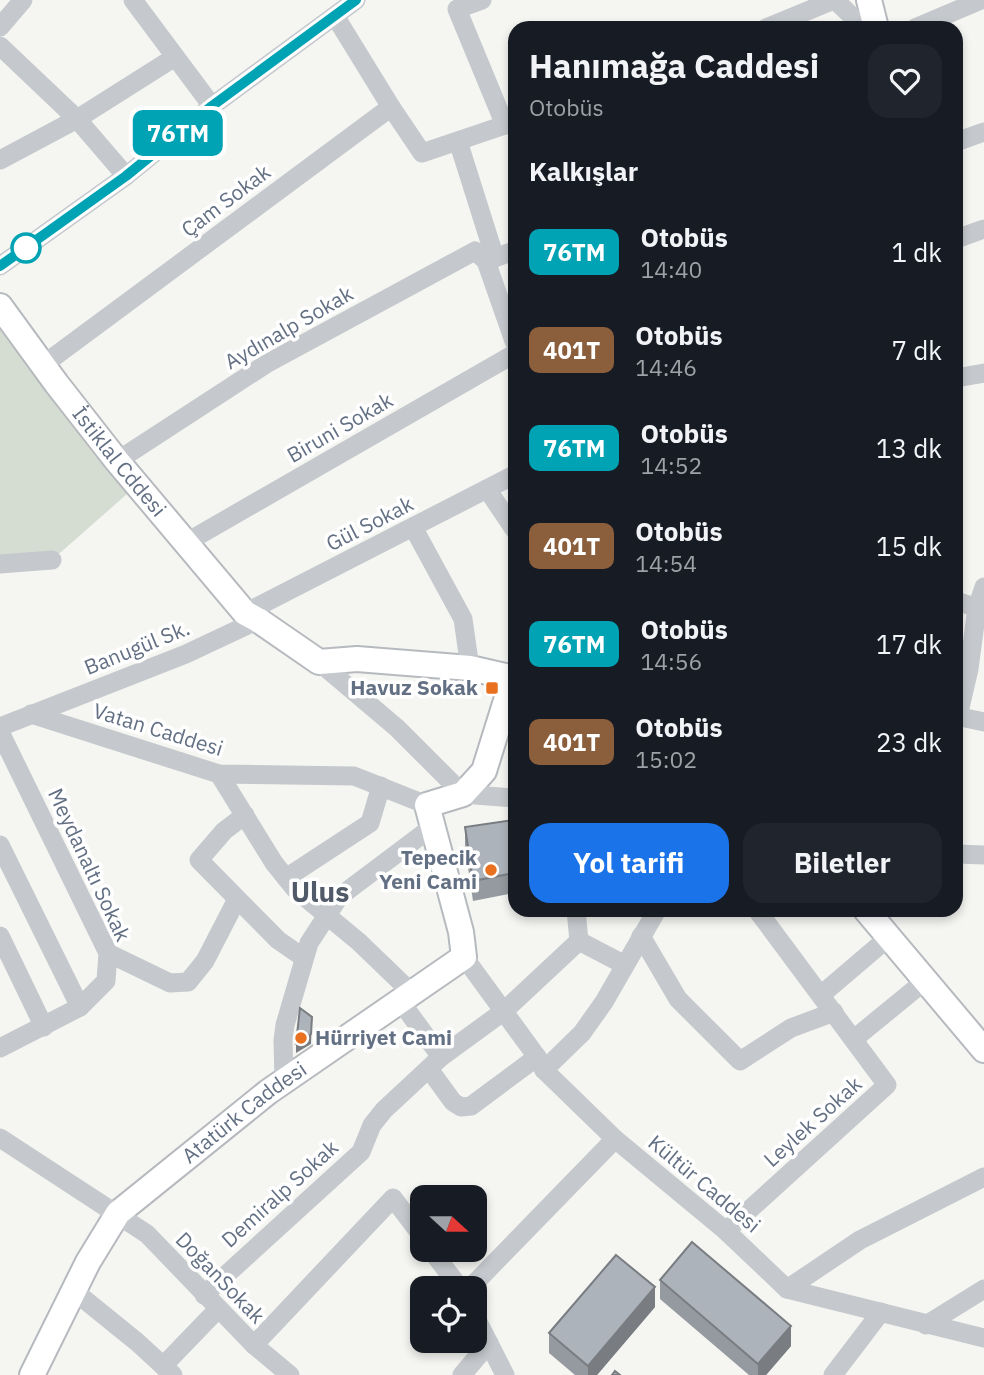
<!DOCTYPE html>
<html lang="tr">
<meta charset="utf-8">
<style>
:root{--surface:#171b24;--page:#20242c;--text:#f1f3f6;--muted:#9ea1a6;--accent:#1a73e8}
body{margin:0;font-family:"IBM Plex Sans",sans-serif;background:var(--page);color:var(--text);height:100vh;display:flex;flex-direction:column;font-size:26px;white-space:nowrap}
*{box-sizing:border-box;margin:0}
p{font-size:23px;color:var(--muted)}
.icon{flex:none;width:38px;height:38px;fill:none;stroke:currentColor;stroke-width:2;stroke-linecap:round;stroke-linejoin:round}
.map{position:relative;flex:1;overflow:hidden}
.drawer{position:absolute;left:508px;top:21px;width:455px;height:896px;display:flex;flex-direction:column;background:var(--surface);border-radius:21px;box-shadow:0 4px 10px #0003}
.drawer>*{flex:none}
.badge{padding:0 14px;border-radius:10px;font-size:24px;line-height:46px}
.needle{width:46px;rotate:111deg}
.controls{position:absolute;left:410px;top:1185px;display:grid;gap:14px}
.controls a{display:grid;place-items:center;width:77px;height:77px;border-radius:14px;background:var(--surface);box-shadow:0 4px 10px #0003;font-size:35px}
.map>.badge{position:absolute;translate:-50% -50%;box-shadow:0 0 0 4px #fff}
h2{padding:0 21px;font-size:26px;line-height:63px}
.round{display:grid;place-items:center;flex:none;width:74px;height:74px;border-radius:21px;background:var(--page)}
.summary{display:flex;align-items:center;justify-content:space-between;height:119px;padding:0 21px}
h1{font-size:33px;font-weight:800;line-height:52px}
.button{display:flex;gap:14px;margin-top:auto;padding:14px 21px}
.button a{flex:1;height:80px;border-radius:21px;background:var(--accent);color:#fff;font-size:28px;font-weight:800;line-height:80px;text-align:center}
.button a+a{background:var(--page);color:var(--text)}
ul{padding:0;list-style:none}
li{display:flex;align-items:center;gap:21px;height:98px;padding:0 21px}
li div{flex:1}
li b{display:block;font-size:26px}
li em{font-style:normal}
li .badge{min-width:77px;font-weight:700;text-align:center}
.map>svg:first-child{display:block}
.green{fill:#d5ddd3}
.lines{fill:none;stroke-linecap:round;stroke-linejoin:round}
.major-casing{stroke:#b6b9be;stroke-width:28}
.minor{stroke:#c5c8cc;stroke-width:19}
.major{stroke:#fff;stroke-width:24}
.wall{fill:#959aa0}
.shaded-wall{fill:#797d82}
.building{fill:#adb3ba;stroke:#797d82;stroke-width:2}
.line-casing{stroke:#fff;stroke-width:16}
.line{stroke:#00a3b4;stroke-width:10}
.stop-dot{fill:#fff;stroke:#00a3b4;stroke-width:3.5}
.poi-dot{fill:#e9701e;stroke:#fff;stroke-width:2.5}
.labels{text-anchor:middle;stroke-width:7;stroke-linejoin:round;paint-order:stroke}
.street-label{font-size:21px;fill:#637084;stroke:#fff}
.poi-label{font-size:21px;font-weight:bold;fill:#637084;stroke:#fff;text-anchor:end}
.district-label{font-size:28px;font-weight:bold;fill:#515a69;stroke:#fff}
</style>
<div class="map">
<svg width="984" height="1375" viewBox="0 0 984 1375">
<rect width="100%" height="100%" fill="#f5f6f2"/>
<!-- green -->
<path class="green" d="M0,328l127,166 -75,66 -52,2z"/>
<g class="lines">
<defs>
<g id="major">
<path d="M869,0l7,28"/>
<path id="s1" d="M0,306l56,77 61,78 128,152 13,7 61,42 38,-3 113,9 44,10"/>
<path d="M866,910l118,140"/>
<path id="s2" d="M32,1375l56,-113 30,-49 150,-121 196,-135 -3,-25 -34,-127 36,-11 21,-23 30,-96"/>
</g>
</defs>
<!-- major casing -->
<use href="#major" class="major-casing"/>
<!-- minor -->
<g class="minor">
<path d="M133,0l79,106"/>
<path d="M482,0l-25,9 48,116"/>
<path d="M835,0l29,28"/>
<path d="M335,16l56,91"/>
<path d="M0,27l23,-27"/>
<path d="M766,28l68,-28"/>
<path d="M915,28l66,-28"/>
<path d="M0,46l77,73 49,57"/>
<path d="M458,141l37,117"/>
<path d="M956,142l28,-10"/>
<path d="M0,160l77,-41 98,-62"/>
<path d="M956,239l28,-10"/>
<path d="M486,261l28,-10"/>
<path d="M0,266l126,-90 86,-70 144,-106"/>
<path d="M43,365l348,-258 31,46 92,-31"/>
<path d="M956,378l28,-5"/>
<path d="M117,461l149,-97 209,-113 11,10 28,80"/>
<path d="M487,489l27,40"/>
<path d="M413,527l50,92 7,49"/>
<path d="M187,542l327,-188"/>
<path d="M0,564l52,-4"/>
<path d="M956,601l28,9"/>
<path d="M245,613l269,-138"/>
<path d="M319,662l78,66 66,66 51,4"/>
<path d="M31,714l188,60 135,2 73,29"/>
<path d="M956,716l28,6"/>
<path d="M958,716l11,-47 8,-61 7,-21"/>
<path d="M0,727l186,-73 72,-34"/>
<path d="M0,732l108,221 -2,28 -26,26 -80,41"/>
<path d="M219,774l55,89 21,26 64,53 54,52"/>
<path d="M245,815l-21,16 -25,29 79,80 26,18"/>
<path d="M0,845l80,162"/>
<path d="M956,854l28,1"/>
<path d="M286,878l84,-55 11,-37"/>
<path d="M576,910l3,31 46,24"/>
<path d="M0,936l44,91"/>
<path d="M641,936l37,63 62,62 51,-33 43,-16"/>
<path d="M108,953l62,30 18,-1 17,-21 32,-62"/>
<path d="M464,957l73,100 7,13 71,69 111,92 61,58 197,49"/>
<path d="M821,995l68,-58"/>
<path d="M401,1002l40,55"/>
<path d="M854,1039l72,-59"/>
<path d="M429,1069l24,33 8,5 10,-1 66,-49"/>
<path d="M544,1070l38,-37 22,-31 53,-92"/>
<path d="M284,1081l-1,-41 2,-15 24,-82 30,-46 93,-70"/>
<path d="M0,1138l147,96 107,111 36,30"/>
<path d="M726,1231l161,-146 -130,-175"/>
<path d="M431,1250l29,38"/>
<path d="M470,1288l145,-149"/>
<path d="M787,1289l73,-49 124,-63"/>
<path d="M74,1291l63,51 36,33"/>
<path d="M204,1295l157,-143 11,-27 12,-15 57,-53 63,-46 75,-70"/>
<path d="M474,1314l31,61"/>
<path d="M926,1325l58,-36"/>
<path d="M254,1345l139,-147 29,38"/>
<path d="M163,1366l55,-57"/>
<path d="M462,1375l27,-32"/>
<path d="M833,1375l48,-63"/>
</g>
<!-- major -->
<use href="#major" class="major"/>
</g>
<!-- wall -->
<g class="wall">
<path d="M514,820v73l-41,8 -8,-54v-20z"/>
<path d="M660,1280l131,66 -25,29h-17l-89,-76z"/>
<path d="M655,1307l-58,68h-22l-26,-22v-20z"/>
</g>
<!-- shaded-wall -->
<g class="shaded-wall">
<path d="M312,1017l-1,27 -15,9v-10z"/>
<path d="M655,1287v20l-58,68h-9v-9z"/>
<path d="M791,1326v20l-25,29h-8v-11z"/>
</g>
<!-- building -->
<g class="building">
<path d="M514,820v53l-41,8 -8,-54z"/>
<path d="M300,1008l12,9 -1,17 -15,9z"/>
<path d="M692,1242l99,84 -33,38 -98,-84z"/>
<path d="M616,1255l39,32 -67,79 -39,-33z"/>
<path d="M615,1371l5,4h-8z"/>
</g>
<g class="lines">
<defs>
<path id="line" d="M0,266l126,-90 86,-70 144,-106"/>
</defs>
<!-- line casing -->
<use href="#line" class="line-casing"/>
<!-- line -->
<use href="#line" class="line"/>
</g>
<!-- markers -->
<circle class="stop-dot" cx="26" cy="248" r="14"/>
<g class="poi-dot">
<rect x="485" y="681" width="14" height="14" rx="3.5"/>
<circle cx="491" cy="870" r="7"/>
<circle cx="301" cy="1038" r="7"/>
</g>
<g class="labels">
<!-- street labels -->
<g class="street-label">
<text transform="translate(226 201) rotate(-37)" y="7">Çam Sokak</text>
<text transform="translate(289 328) rotate(-30)" y="7">Aydınalp Sokak</text>
<text transform="translate(340 428) rotate(-30)" y="7">Biruni Sokak</text>
<text dy="7" stroke="none"><textPath href="#s1" startOffset="196">İstiklal Cddesi</textPath></text>
<text transform="translate(370 524) rotate(-27)" y="7">Gül Sokak</text>
<text transform="translate(137 648) rotate(-22)" y="7">Banugül Sk.</text>
<text transform="translate(158 730) rotate(17)" y="7">Vatan Caddesi</text>
<text transform="translate(89 865) rotate(65)" y="7">Meydanaltı Sokak</text>
<text dy="7" stroke="none"><textPath href="#s2" startOffset="345">Atatürk Caddesi</textPath></text>
<text transform="translate(813 1122) rotate(-42)" y="7">Leylek Sokak</text>
<text transform="translate(704 1184) rotate(40)" y="7">Kültür Caddesi</text>
<text transform="translate(280 1194) rotate(-42)" y="7">Demiralp Sokak</text>
<text transform="translate(220 1278) rotate(46)" y="7">DoğanSokak</text>
</g>
<!-- poi labels -->
<g class="poi-label">
<text x="478" y="695">Havuz Sokak</text>
<text x="477" y="865">Tepecik<tspan x="477" dy="24">Yeni Cami</tspan></text>
<text x="315" y="1045" text-anchor="start">Hürriyet Cami</text>
</g>
<!-- district labels -->
<g class="district-label">
<text x="320" y="902">Ulus</text>
</g>
</g>
</svg>
<div class="controls">
<a><svg class="needle" viewBox="-14 -14 28 28"><path d="M0-13l5 13h-10z" fill="#e53935"/><path d="M0 13l5-13h-10z" fill="#9ea1a6"/></svg></a>
<a><svg class="icon" aria-label="locate" viewBox="0 0 24 24"><circle cx="12" cy="12" r="6"/><path d="M12 2v4M12 18v4M2 12h4M18 12h4"/></svg></a>
</div>
<b class="badge" style="left:178px;top:133px;background:#00a3b4;color:#fff">76TM</b>
<section class="drawer">
<div class="summary"><div><h1>Hanımağa Caddesi</h1><p>Otobüs</p></div><a class="round"><svg class="icon" aria-label="heart" viewBox="0 0 24 24"><path d="M12 20l-8-8c-3-5 5-10 8-4 3-6 11-1 8 4z"/></svg></a></div>
<h2>Kalkışlar</h2>
<ul>
<li><span class="badge" style="background:#00a3b4;color:#fff">76TM</span><div><b>Otobüs</b><p>14:40</p></div><em>1 dk</em></li>
<li><span class="badge" style="background:#8b5e3c;color:#fff">401T</span><div><b>Otobüs</b><p>14:46</p></div><em>7 dk</em></li>
<li><span class="badge" style="background:#00a3b4;color:#fff">76TM</span><div><b>Otobüs</b><p>14:52</p></div><em>13 dk</em></li>
<li><span class="badge" style="background:#8b5e3c;color:#fff">401T</span><div><b>Otobüs</b><p>14:54</p></div><em>15 dk</em></li>
<li><span class="badge" style="background:#00a3b4;color:#fff">76TM</span><div><b>Otobüs</b><p>14:56</p></div><em>17 dk</em></li>
<li><span class="badge" style="background:#8b5e3c;color:#fff">401T</span><div><b>Otobüs</b><p>15:02</p></div><em>23 dk</em></li>
</ul>
<div class="button"><a>Yol tarifi</a><a>Biletler</a></div>
</section>
</div>
